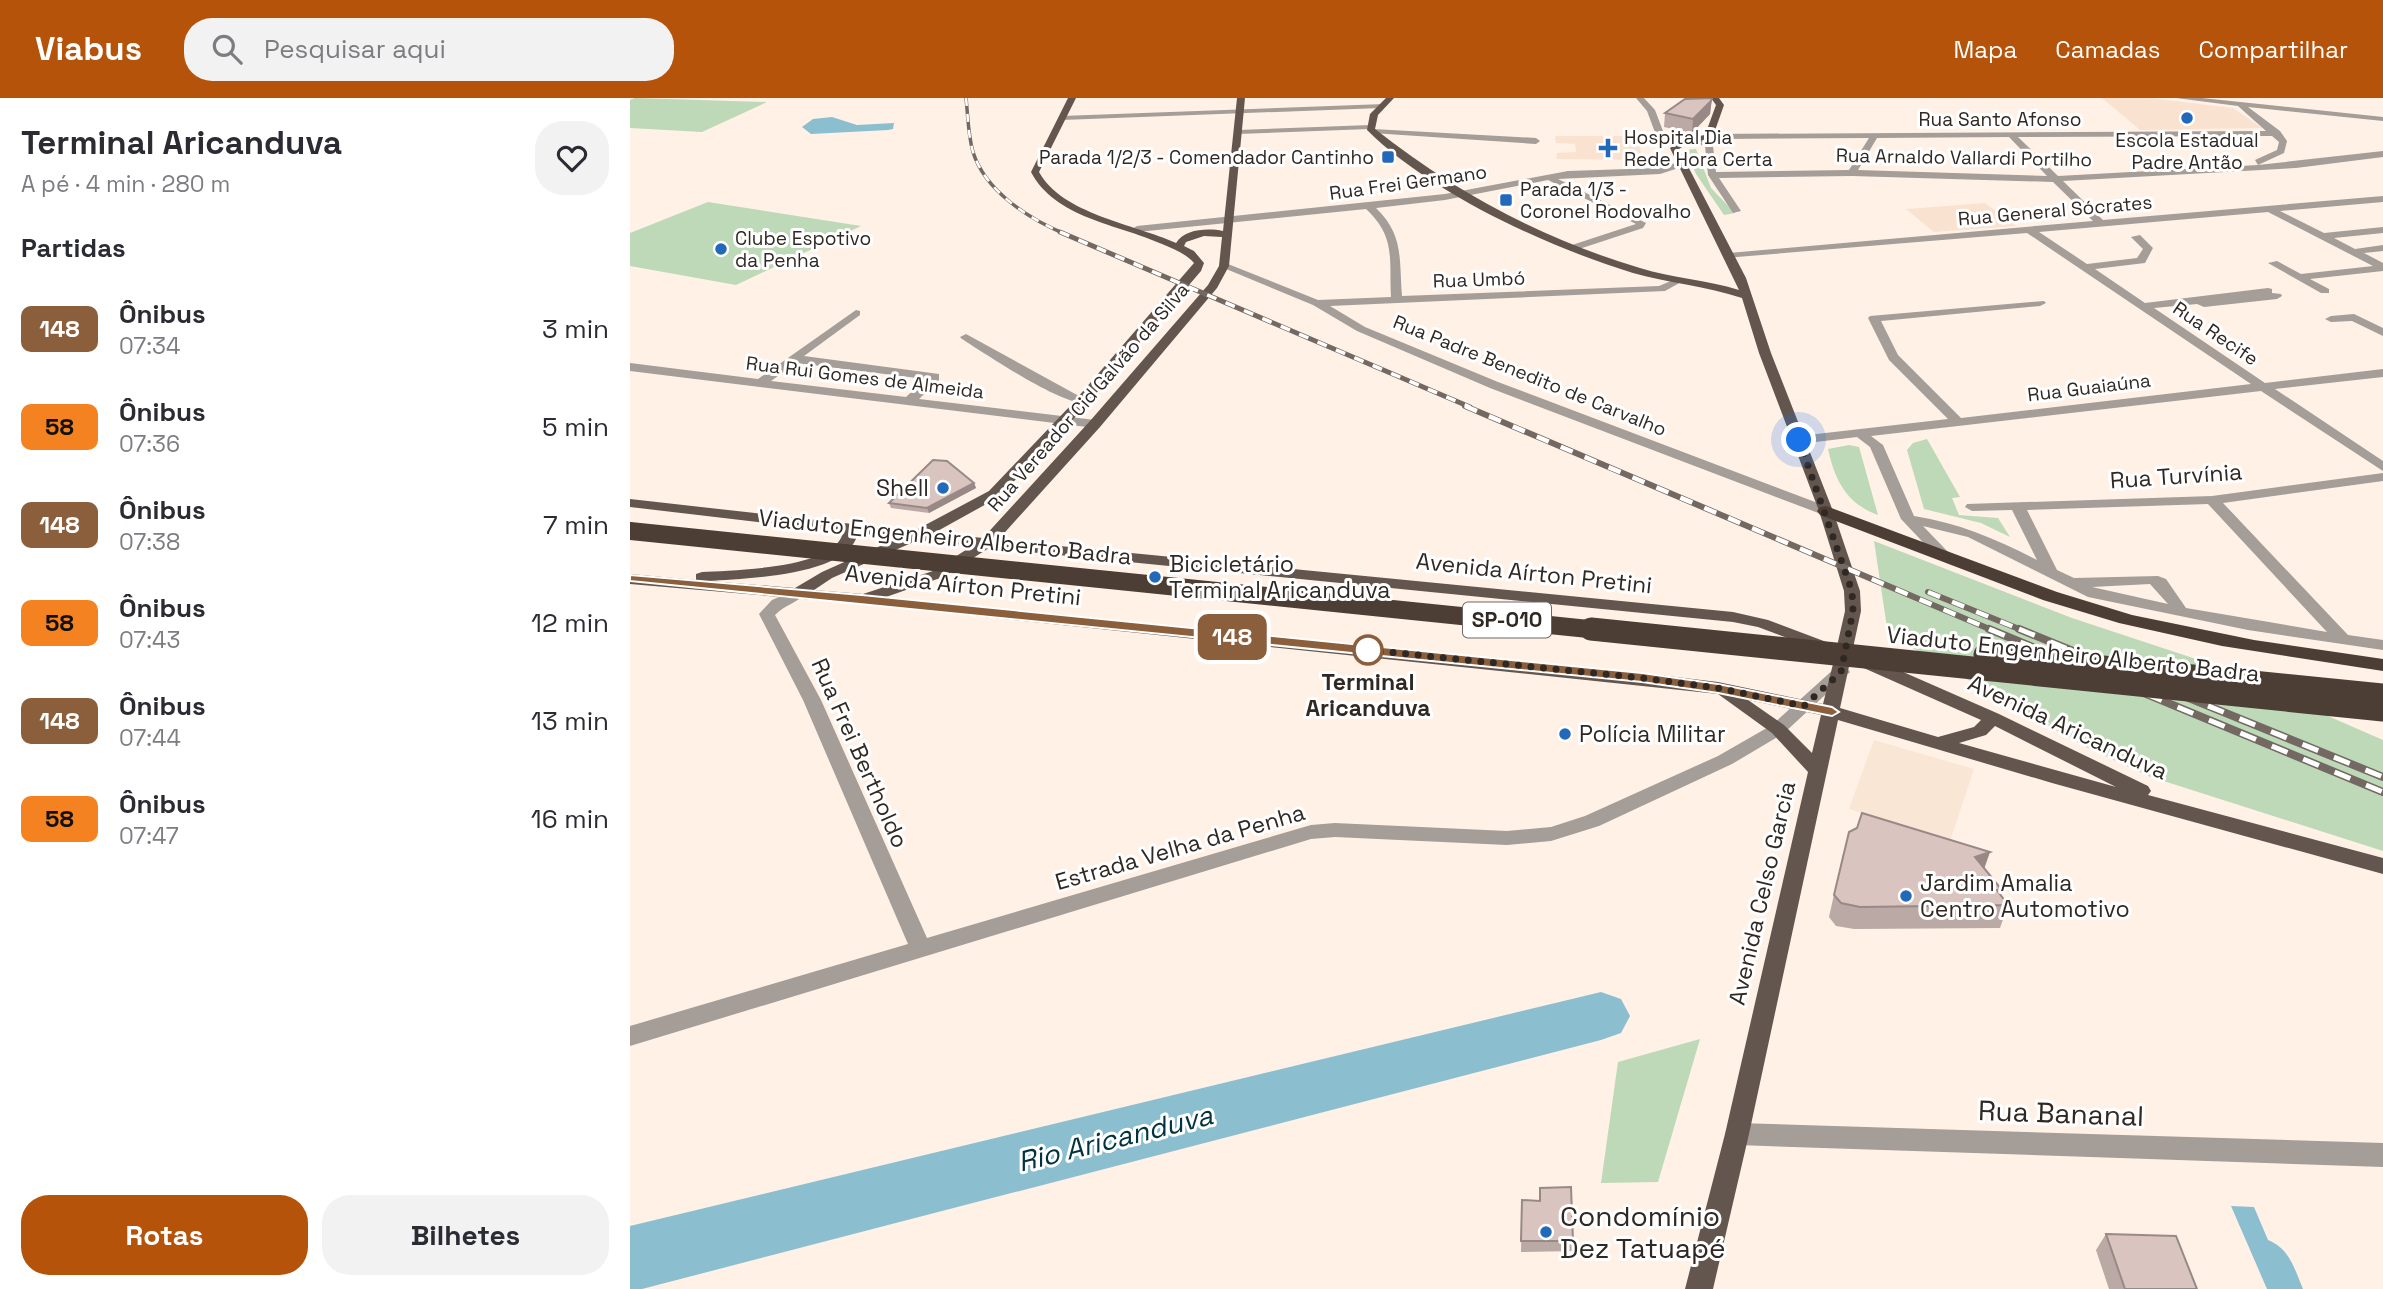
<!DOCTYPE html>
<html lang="pt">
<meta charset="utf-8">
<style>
:root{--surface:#fff;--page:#f2f2f3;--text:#2b2b33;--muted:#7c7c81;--accent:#b45309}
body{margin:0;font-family:"Space Grotesk",sans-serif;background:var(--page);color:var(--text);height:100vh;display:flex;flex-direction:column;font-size:26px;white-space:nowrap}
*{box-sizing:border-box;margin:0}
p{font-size:23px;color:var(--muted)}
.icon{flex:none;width:38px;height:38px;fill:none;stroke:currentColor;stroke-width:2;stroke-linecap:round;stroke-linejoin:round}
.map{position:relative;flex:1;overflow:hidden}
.panel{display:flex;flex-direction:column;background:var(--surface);width:630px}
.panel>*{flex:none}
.badge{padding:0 14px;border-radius:10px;font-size:24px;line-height:46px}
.you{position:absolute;width:35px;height:35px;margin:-18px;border:5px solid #fff;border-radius:50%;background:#1a73e8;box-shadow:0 0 0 10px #1a73e833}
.map>.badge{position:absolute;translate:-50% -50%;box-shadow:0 0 0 4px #fff}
h2{padding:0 21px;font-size:26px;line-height:63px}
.round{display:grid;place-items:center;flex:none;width:74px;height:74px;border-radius:28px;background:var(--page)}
.head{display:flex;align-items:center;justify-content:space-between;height:119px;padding:0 21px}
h1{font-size:33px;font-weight:700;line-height:52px}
.primary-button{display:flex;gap:14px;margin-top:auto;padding:14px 21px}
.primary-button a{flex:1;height:80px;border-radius:28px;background:var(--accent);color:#fff;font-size:28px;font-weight:700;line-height:80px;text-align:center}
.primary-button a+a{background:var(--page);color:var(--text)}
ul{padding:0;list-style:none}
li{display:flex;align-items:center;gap:21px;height:98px;padding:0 21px}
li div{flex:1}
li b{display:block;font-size:26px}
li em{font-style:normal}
li .badge{min-width:77px;font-weight:700;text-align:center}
header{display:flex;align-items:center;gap:42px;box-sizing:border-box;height:98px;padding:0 35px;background:var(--accent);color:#fff}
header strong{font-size:33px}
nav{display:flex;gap:38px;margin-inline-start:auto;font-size:24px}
.search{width:490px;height:63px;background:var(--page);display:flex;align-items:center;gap:18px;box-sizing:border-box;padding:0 24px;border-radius:28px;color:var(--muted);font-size:26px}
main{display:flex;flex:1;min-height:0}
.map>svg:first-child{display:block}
.industrial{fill:#f9e6d5}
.built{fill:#fae2d0}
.green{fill:#bdd9b7}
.water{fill:#8bbfd0}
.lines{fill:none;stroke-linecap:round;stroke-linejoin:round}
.river{fill:#8bbfd0;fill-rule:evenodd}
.minor{fill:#a49d98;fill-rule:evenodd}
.major{fill:#63564e;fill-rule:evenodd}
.highway{fill:#4c3e34;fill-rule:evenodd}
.rail-far3-casing{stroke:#736962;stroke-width:3.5}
.rail-far2-casing{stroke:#736962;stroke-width:5}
.rail-far1-casing{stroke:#736962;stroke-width:6}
.rail-casing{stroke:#736962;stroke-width:8}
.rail-far3{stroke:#fff;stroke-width:2.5;stroke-dasharray:8;stroke-linecap:butt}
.rail-far2{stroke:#fff;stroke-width:3.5;stroke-dasharray:10;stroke-linecap:butt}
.rail-far1{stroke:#fff;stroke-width:4.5;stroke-dasharray:13;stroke-linecap:butt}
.rail{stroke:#fff;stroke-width:5;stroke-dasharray:17;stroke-linecap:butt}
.highway-bridge-far1{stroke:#4c3e34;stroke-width:18}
.highway-bridge{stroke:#4c3e34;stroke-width:23}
.wall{fill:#bba9a5}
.shaded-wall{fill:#998986}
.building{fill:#dac4c0;stroke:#998986;stroke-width:2}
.line{fill:#8b5e3c;stroke:#fff;stroke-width:2}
.walk{stroke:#2f2823;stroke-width:7;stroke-dasharray:0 12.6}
.poi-dot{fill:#2369ba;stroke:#fff;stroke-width:2.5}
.stop-dot{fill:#fff;stroke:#8b5e3c;stroke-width:3.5}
.labels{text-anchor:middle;stroke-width:6;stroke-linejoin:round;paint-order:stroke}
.far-street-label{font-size:19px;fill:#2f2823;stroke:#fff}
.far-poi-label{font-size:19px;fill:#2f2823;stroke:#fff;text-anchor:start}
.shield{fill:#fff;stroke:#6d6865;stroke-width:2}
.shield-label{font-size:21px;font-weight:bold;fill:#2f2823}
.street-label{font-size:23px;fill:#2f2823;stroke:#fff}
.poi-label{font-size:23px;fill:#2f2823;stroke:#fff;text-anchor:start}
.stop-label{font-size:23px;font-weight:bold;fill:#2f2823;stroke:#fff}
.near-street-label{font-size:28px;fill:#2f2823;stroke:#fff}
.near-water-label{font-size:28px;font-style:italic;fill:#01333f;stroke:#fff}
.near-poi-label{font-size:28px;fill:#2f2823;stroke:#fff;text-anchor:start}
</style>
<header>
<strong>Viabus</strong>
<div class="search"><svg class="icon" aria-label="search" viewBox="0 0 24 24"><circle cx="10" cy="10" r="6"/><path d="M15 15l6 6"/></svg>Pesquisar aqui</div>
<nav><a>Mapa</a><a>Camadas</a><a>Compartilhar</a></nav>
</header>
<main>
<section class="panel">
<div class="head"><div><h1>Terminal Aricanduva</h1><p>A pé · 4 min · 280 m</p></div><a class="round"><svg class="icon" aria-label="heart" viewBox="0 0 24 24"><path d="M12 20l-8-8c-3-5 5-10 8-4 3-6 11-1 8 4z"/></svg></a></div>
<h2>Partidas</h2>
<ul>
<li><span class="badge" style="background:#8b5e3c;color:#fff">148</span><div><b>Ônibus</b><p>07:34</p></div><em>3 min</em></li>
<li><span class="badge" style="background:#f58220;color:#111">58</span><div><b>Ônibus</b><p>07:36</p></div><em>5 min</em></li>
<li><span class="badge" style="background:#8b5e3c;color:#fff">148</span><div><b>Ônibus</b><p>07:38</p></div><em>7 min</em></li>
<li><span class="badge" style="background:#f58220;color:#111">58</span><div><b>Ônibus</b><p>07:43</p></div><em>12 min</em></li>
<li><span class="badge" style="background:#8b5e3c;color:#fff">148</span><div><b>Ônibus</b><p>07:44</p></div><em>13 min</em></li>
<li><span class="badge" style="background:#f58220;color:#111">58</span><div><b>Ônibus</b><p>07:47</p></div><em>16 min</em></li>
</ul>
<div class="primary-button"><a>Rotas</a><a>Bilhetes</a></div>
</section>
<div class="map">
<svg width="1753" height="1191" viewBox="0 0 1753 1191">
<rect width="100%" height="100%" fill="#fff1e6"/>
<!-- industrial -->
<path class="industrial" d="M1244,642l100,29 -24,72 -101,-32z"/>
<!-- built -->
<g class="built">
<path d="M1472,0h48l83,10 29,20 -122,2z"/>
<path d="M925,38h82l6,24 -87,-1 1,-6 19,-1 -1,-8 -19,-1z"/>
<path d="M1355,105l31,23 -82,6 -28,-23z"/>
</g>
<!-- green -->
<g class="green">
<path d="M5,0l132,4 -65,30 -72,-4v-28z"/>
<path d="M1066,51l15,39 24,25 -11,2 -28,-41 -11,-24z"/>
<path d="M78,104l153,24 -125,59 -106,-19v-33z"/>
<path d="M1297,341l33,58 -8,1 7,17 39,3 12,19 -29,-14 -57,-14 -17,-59 6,-7z"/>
<path d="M1219,347l10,2 19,68c-31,-11 -43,-34 -50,-66z"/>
<path d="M1244,443l198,77 127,42 184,80v111l-235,-75 -64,-30 -196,-112z"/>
<path d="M1070,941l-42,143 -57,1 17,-121z"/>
</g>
<!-- water -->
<g class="water">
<path d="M202,19l25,8 37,-2 -1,6 -5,1 -77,4 -9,-7 11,-8z"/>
<path d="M1601,1108l23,1 14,33c22,9 26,28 35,49h-36z"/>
</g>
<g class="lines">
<!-- river -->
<path class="river" d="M971,894l20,7 9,17 -9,17 -20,7 -959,249h-12v-63z"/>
<!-- minor -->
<g class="minor">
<path d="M1006,0h8l11,12 8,21 44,11 3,-3 -5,-2 4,-3 557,-3 -28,-25 -62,-8h26l181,19v4l-135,-14 32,24 7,10 -3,12 -26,12 125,-14v6l-87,11 -233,13 40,39 280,-24v6l-103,9 44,22 59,-6v6l-49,5 21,11 28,-4v6l-19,2 19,10v8l-73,8 19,10v4h-8l-53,-30 9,-2 24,13 72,-8 -105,-54 -229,20 48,32 50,-6 6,-9 -12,-12 9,-2 13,13 -8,15 -50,6 50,34 123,-15 4,1v4l9,1 1,2 -5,3 -73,8 -7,-3 -43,4 111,75 118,-14v8l-108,12 108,72v10l-122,-80 -390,45 12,9 31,71c45,7 82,23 123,44l-25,-50 -40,1 -7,-4 2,-3 245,-8 171,-23v8l-160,22 125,132 35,5v10l-135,-20 -160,-33 -120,-60 -45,-11 26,27 -8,5 -5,-2 -35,-37 -31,-72 -13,-10 -58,7 -7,-4 7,-4 149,-17 -59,-59 -21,-42 2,-2 174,-15 2,2 -6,3 -159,15 17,34 63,63 290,-34 -224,-151 -302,25 -1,-2 5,-3 364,-32 -40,-39 -201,-6 -133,2 22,33 -8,2 -25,-38 -3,-29 -49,-11 -9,-24zM1642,38l7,6 -2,8 -22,10 3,5 -200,11 -40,-39zM1379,39l38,39 -189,-6 19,-32zM1239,40l-20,32 -133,2 -3,-26 7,-7zM1578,406l119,128 -141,-24 -20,-29 -8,-3 -84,2 -17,-8 -30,-60zM1520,486l18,20 -76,-17z"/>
<path d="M754,6l-3,4 -319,12 -4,-2 4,-2z"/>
<path d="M740,27l3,4 163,9 4,3 -4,3 -164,-11 -3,-4 -131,5 -4,-2 4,-2z"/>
<path d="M1052,63l3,5 -25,8 -102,5 88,44 -3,5 -70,23 -4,-1v-4l67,-22 -88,-44 -103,20 -69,8c28,27 23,51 26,88l257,-10 19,-8 5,3 -18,10 -335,15 35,21 133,55 333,126v6h-10l-331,-126 -133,-57 -44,-26 -94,-39 9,-2 90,36 73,-3c-2,-39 5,-60 -25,-88l-229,23 -5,-3 5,-3 308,-32 123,-23 91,-3z"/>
<path d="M226,212l4,1v4l-56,41 135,18v6l-20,19 176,21 7,4 -7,4 -465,-57v-8l128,16zM166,265l129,16 -19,18 -135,-16z"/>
<path d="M1724,216l29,14v8l-31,-15 -21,1 -6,-3 6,-3z"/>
<path d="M336,236l122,67c-15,12 -107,-50 -126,-62l-2,-2z"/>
<path d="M169,490l6,2 2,3c-9,9 -22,12 -32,22l46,85 106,238 384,-113 24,-2 172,8 44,-4 34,-11 133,-60 54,-31 63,-57h12l3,4 -66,61 -52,31 -133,62 -48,15 -44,4 -172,-8 -24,2 -681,207v-20l278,-82 -105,-244 -44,-86 13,-14z"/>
<path d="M1107,1025l646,20v24l-646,-22 -9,-3 -3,-8 3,-8z"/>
</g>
<!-- major -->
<path class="major" d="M438,0h8l-37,74c23,42 95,52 137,71 9,-14 31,-15 47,-12l14,-133h8l-16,168 -12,22 -117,139 -102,113 735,72 35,8 69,26 8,-35 -1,-20 -25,-80 -60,-158 -17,-55c-36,-12 -73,-15 -109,-25 -85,-26 -203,-80 -266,-143l3,-16 16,-16h8l-16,17 -3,14c80,63 167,110 265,139 32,10 67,12 99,22l-69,-142 13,-9 22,-4 11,-30 -5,-7h8l5,7 -12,34 -24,4 -9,6 67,129 25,75 62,158 27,80 1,20 -21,97 98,29 36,-10 7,-7 -124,-55 -2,-4 8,-5 6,1 130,57 149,72 3,5 -3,4 235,63v16l-331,-91 -214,-63 -89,414 -36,155h-28l40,-155 83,-362 -36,-39 -54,-39 -856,-90 -232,-20v-10l66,6v-6l6,-2c31,-2 135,-3 141,-40l-213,-25v-8l284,32 75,-40 82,-86 123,-142c-9,-10 -20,-14 -32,-19 -45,-20 -107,-26 -131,-72zM574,138l18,1 -3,29 -11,19 -118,136 -107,117 -49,-5 65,-36 82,-86 120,-140 3,-8 -10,-12 -10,-5 2,-4zM228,435l40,5 -76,34 -27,16 -86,-7c35,-3 140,-4 149,-48zM288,442l54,6 -39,25 -70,23 -49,-4 18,-12zM359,450l744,74 25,5 66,25h12l-13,52 -105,-22 -76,-9 -756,-76 57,-20zM1118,602l73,15 -9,38 -28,-28zM1365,628l121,61 -157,-44 27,-8z"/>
<!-- highway -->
<path class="highway" d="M1196,408l231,86 75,23 122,25 129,19v12l-161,-25 -103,-23 -76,-23 -223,-85 -3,-4 3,-4z"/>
<defs>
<path id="rail-far3" d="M336,0c2,18 2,37 7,54 12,39 56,67 92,82"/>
<path id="rail-far2" d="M430,134l410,175"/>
<g id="rail-far1">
<path d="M835,308l529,225"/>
<path d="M1298,494l96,39"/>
</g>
<g id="rail">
<path d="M1359,531l394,163"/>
<path d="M1389,531l364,148"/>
</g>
</defs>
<!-- rail-far3 casing -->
<use href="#rail-far3" class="rail-far3-casing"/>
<!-- rail-far2 casing -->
<use href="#rail-far2" class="rail-far2-casing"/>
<!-- rail-far1 casing -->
<use href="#rail-far1" class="rail-far1-casing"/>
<!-- rail casing -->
<use href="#rail" class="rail-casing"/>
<!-- rail-far3 -->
<use href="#rail-far3" class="rail-far3"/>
<!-- rail-far2 -->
<use href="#rail-far2" class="rail-far2"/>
<!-- rail-far1 -->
<use href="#rail-far1" class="rail-far1"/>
<!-- rail -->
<use href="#rail" class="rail"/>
<!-- highway-bridge-far1 -->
<path class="highway-bridge-far1" d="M0,433l978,100"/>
<!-- highway-bridge -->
<g class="highway-bridge">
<path d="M961,531l792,81"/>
<path d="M1355,557l398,40"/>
</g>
</g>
<!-- wall -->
<g class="wall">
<path d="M1082,0l-2,16 -18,19 -28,-6 1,-14z"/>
<path d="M344,385l2,5 -47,25 -38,-5 -2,-5z"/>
<path d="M1213,756l156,40 9,11 -8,23 -146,1 -18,-3 -7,-9z"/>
<path d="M892,1102l51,41v10l-52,1z"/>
<path d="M1476,1136l91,55h-88l-13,-39z"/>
</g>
<!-- shaded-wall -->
<g class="shaded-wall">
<path d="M1082,0l-2,16 -18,19 1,-14z"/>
<path d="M344,385l2,5 -47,25 -2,-5z"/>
<path d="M1360,754l-8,23 -7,-18z"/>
</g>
<!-- building -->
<g class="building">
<path d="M1082,0l-1,3 -18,18 -28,-6 20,-14z"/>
<path d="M303,362l14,1 27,22 -47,25 -38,-5z"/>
<path d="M1232,715l128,39 -15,5 26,32 -4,1 11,15 -148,2 -19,-4 -7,-8 15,-63 8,-4z"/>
<path d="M941,1089l2,54h-52l1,-41 18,1v-13z"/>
<path d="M1476,1136l70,2 21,53h-72z"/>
</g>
<!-- line -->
<path class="line" d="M0,477l232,20 780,78 76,11 114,23 7,5 -7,4 -114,-23 -76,-11 -1012,-101z"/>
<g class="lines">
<!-- walk -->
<path class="walk" d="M738,552l274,28 76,10 86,18 37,-34 12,-61 -1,-20 -53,-151"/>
</g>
<!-- markers -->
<g class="poi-dot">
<circle cx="1557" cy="20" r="7"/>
<path d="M974.5 39.5h7v7h7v7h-7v7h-7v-7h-7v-7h7z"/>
<rect x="751" y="52" width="14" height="14" rx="3.5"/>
<rect x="869" y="95" width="14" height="14" rx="3.5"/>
<circle cx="91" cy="151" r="7"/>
<circle cx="313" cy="390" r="7"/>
<circle cx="525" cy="479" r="7"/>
<circle cx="935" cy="636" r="7"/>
<circle cx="1276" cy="798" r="7"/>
<circle cx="916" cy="1134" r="7"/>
</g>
<circle class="stop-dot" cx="738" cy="552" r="14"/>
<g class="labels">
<!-- far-street labels -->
<g class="far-street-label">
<text x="1370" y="28">Rua Santo Afonso</text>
<text transform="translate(1334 59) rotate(1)" y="7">Rua Arnaldo Vallardi Portilho</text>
<text transform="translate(778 84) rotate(-8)" y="7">Rua Frei Germano</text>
<text transform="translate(1425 112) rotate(-5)" y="7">Rua General Sócrates</text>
<text transform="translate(849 181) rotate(-2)" y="7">Rua Umbó</text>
<text transform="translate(1586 235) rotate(34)" y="7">Rua Recife</text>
<text transform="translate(900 277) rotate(22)" y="7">Rua Padre Benedito de Carvalho</text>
<text transform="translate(235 279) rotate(7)" y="7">Rua Rui Gomes de Almeida</text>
<text transform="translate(1459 289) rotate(-7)" y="7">Rua Guaiaúna</text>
<text transform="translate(458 299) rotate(-49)" y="7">Rua Vereador Cid Galvão da Silva</text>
</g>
<!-- far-poi labels -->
<g class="far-poi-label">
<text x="994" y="46">Hospital Dia<tspan x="994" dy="22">Rede Hora Certa</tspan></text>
<text x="1557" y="49" text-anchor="middle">Escola Estadual<tspan x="1557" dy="22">Padre Antão</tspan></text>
<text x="744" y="66" text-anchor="end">Parada 1/2/3 - Comendador Cantinho</text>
<text x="890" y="98">Parada 1/3 -<tspan x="890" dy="22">Coronel Rodovalho</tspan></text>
<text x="105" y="147">Clube Espotivo<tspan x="105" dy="22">da Penha</tspan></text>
</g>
<!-- shield labels -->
<rect class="shield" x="833" y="504.5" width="88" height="35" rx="5"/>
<g class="shield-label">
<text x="877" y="529">SP-010</text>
</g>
<!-- street labels -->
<g class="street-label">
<text transform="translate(1546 378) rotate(-4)" y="8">Rua Turvínia</text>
<text transform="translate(315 439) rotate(6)" y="8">Viaduto Engenheiro Alberto Badra</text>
<text transform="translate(904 475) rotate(6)" y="8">Avenida Aírton Pretini</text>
<text transform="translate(333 487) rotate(6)" y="8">Avenida Aírton Pretini</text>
<text transform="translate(1443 556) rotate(6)" y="8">Viaduto Engenheiro Alberto Badra</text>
<text transform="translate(1438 629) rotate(25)" y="8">Avenida Aricanduva</text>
<text transform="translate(230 655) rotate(66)" y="8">Rua Frei Bertholdo</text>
<text transform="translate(550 749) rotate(-16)" y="8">Estrada Velha da Penha</text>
<text transform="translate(1132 795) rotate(-77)" y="8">Avenida Celso Garcia</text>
</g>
<!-- poi labels -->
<g class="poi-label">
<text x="299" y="398" text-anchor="end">Shell</text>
<text x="539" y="474">Bicicletário<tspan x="539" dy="26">Terminal Aricanduva</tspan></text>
<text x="949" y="644">Polícia Militar</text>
<text x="1290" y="793">Jardim Amalia<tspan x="1290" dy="26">Centro Automotivo</tspan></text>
</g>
<!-- stop labels -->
<g class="stop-label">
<text x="738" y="592">Terminal<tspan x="738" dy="26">Aricanduva</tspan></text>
</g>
<!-- near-street labels -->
<g class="near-street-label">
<text transform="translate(1431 1015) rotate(2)" y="10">Rua Bananal</text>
</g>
<!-- near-water labels -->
<g class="near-water-label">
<text transform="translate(485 1040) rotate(-14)" y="10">Rio Aricanduva</text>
</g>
<!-- near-poi labels -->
<g class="near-poi-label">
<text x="930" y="1128">Condomínio<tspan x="930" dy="32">Dez Tatuapé</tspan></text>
</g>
</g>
</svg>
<div class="you" style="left:1169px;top:342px"></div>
<b class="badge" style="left:602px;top:539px;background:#8b5e3c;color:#fff">148</b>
</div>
</main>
